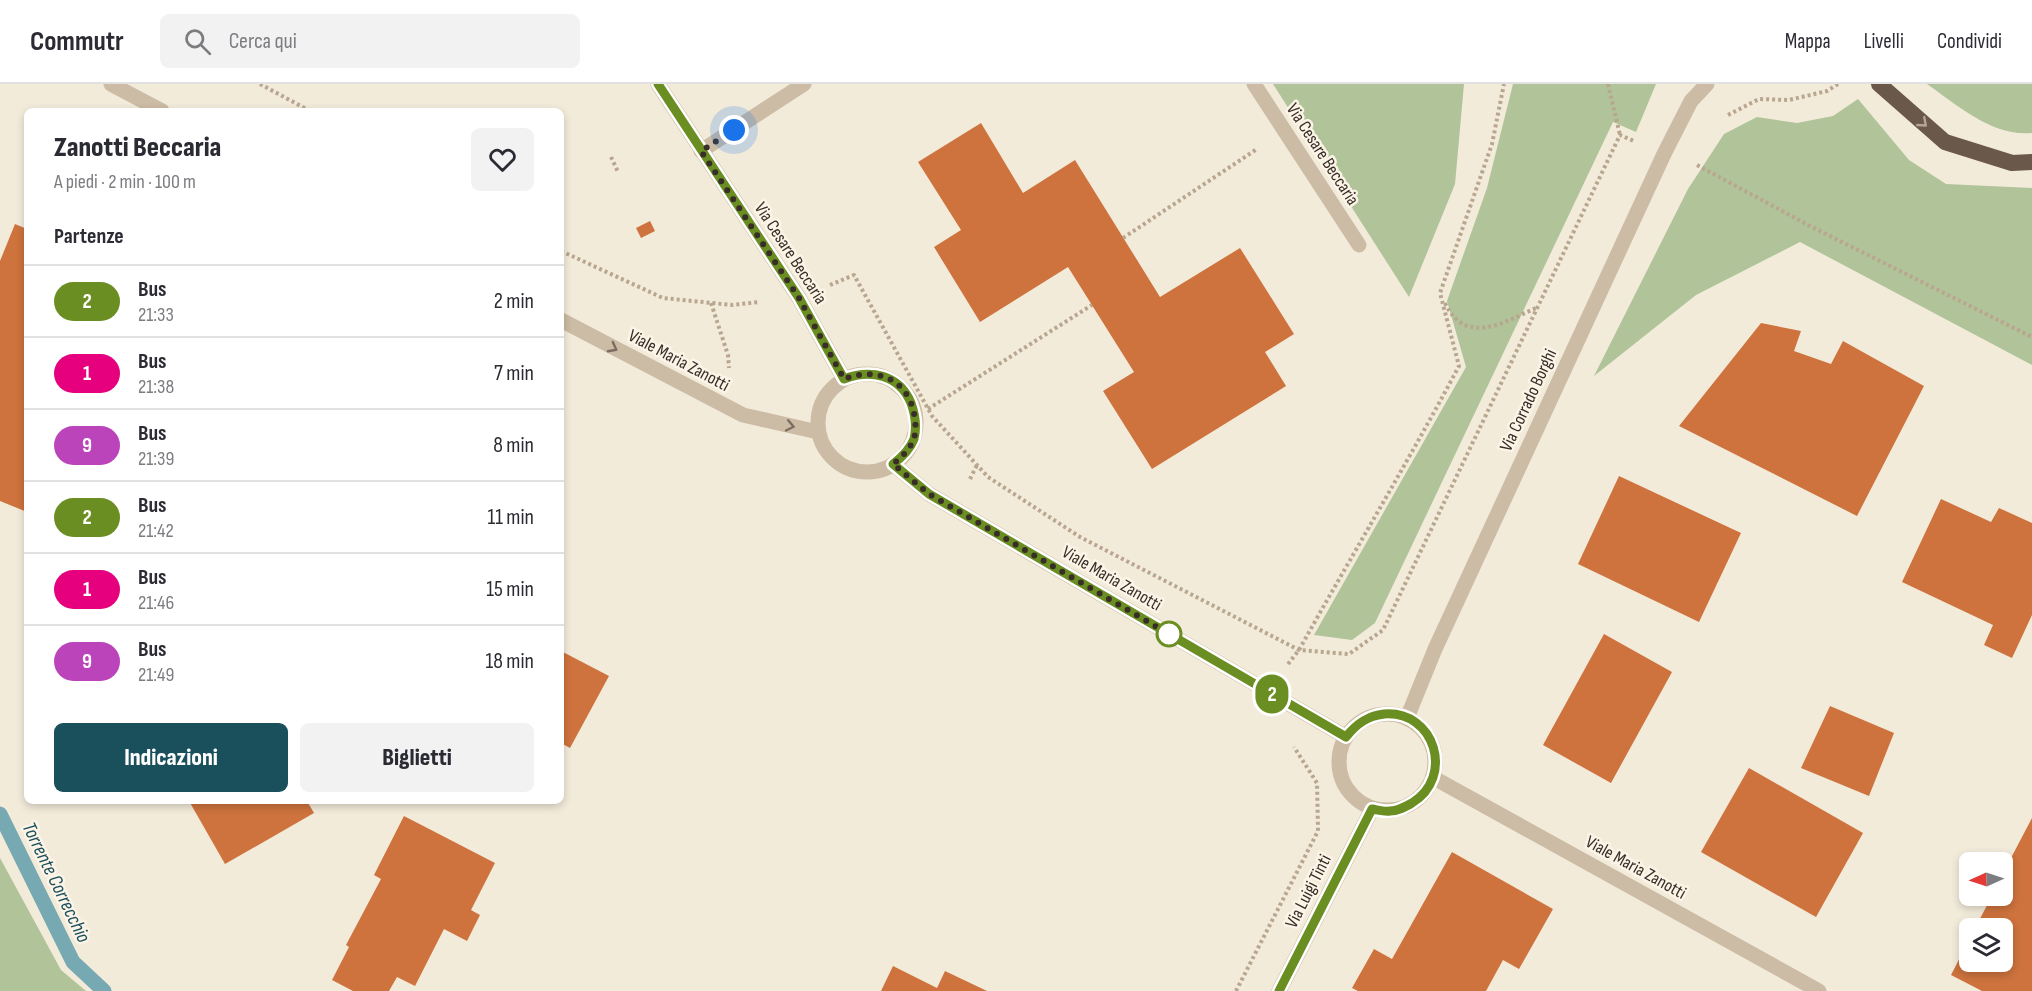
<!DOCTYPE html>
<html lang="it">
<meta charset="utf-8">
<style>
:root{--surface:#fff;--page:#f2f2f3;--text:#2b2b33;--muted:#7c7c81;--line:#e1e1e2;--accent:#1a4f5c}
body{margin:0;font-family:"Sofia Sans Condensed",sans-serif;background:var(--page);color:var(--text);height:100vh;display:flex;flex-direction:column;font-size:22px;white-space:nowrap}
*{box-sizing:border-box;margin:0}
p{font-size:20px;color:var(--muted)}
.icon{flex:none;width:33px;height:33px;fill:none;stroke:currentColor;stroke-width:2;stroke-linecap:round;stroke-linejoin:round}
.map{position:relative;flex:1;overflow:hidden}
.side{position:absolute;left:24px;top:24px;width:540px;height:696px;display:flex;flex-direction:column;background:var(--surface);border-radius:9px;box-shadow:0 3px 9px #0003}
.side>*{flex:none}
.badge{padding:0 12px;border-radius:20px;font-size:21px;line-height:39px}
.needle{width:39px;rotate:267deg}
.controls{position:absolute;left:1959px;top:768px;display:grid;gap:12px}
.controls a{display:grid;place-items:center;width:54px;height:54px;border-radius:9px;background:var(--surface);box-shadow:0 3px 9px #0003;font-size:30px}
.you{position:absolute;width:30px;height:30px;margin:-15px;border:4px solid #fff;border-radius:50%;background:#1a73e8;box-shadow:0 0 0 9px #1a73e833}
.map>.badge{position:absolute;translate:-50% -50%;box-shadow:0 0 0 3px #fff}
h2{padding:0 30px;font-size:22px;line-height:54px}
.round{display:grid;place-items:center;flex:none;width:63px;height:63px;border-radius:9px;background:var(--page)}
.overview{display:flex;align-items:center;justify-content:space-between;height:102px;padding:0 30px}
h1{font-size:28px;font-weight:800;line-height:45px}
.cta{display:flex;gap:12px;margin-top:auto;padding:12px 30px}
.cta a{flex:1;height:69px;border-radius:9px;background:var(--accent);color:#fff;font-size:24px;font-weight:800;line-height:69px;text-align:center}
.cta a+a{background:var(--page);color:var(--text)}
ul{padding:0;list-style:none}
li{display:flex;align-items:center;gap:18px;height:72px;padding:0 30px;border-top:2px solid var(--line)}
li div{flex:1}
li b{display:block;font-size:22px}
li em{font-style:normal}
li .badge{min-width:66px;font-weight:700;text-align:center}
header{display:flex;align-items:center;gap:36px;box-sizing:border-box;height:84px;padding:0 30px;background:var(--surface);border-bottom:2px solid var(--line)}
header strong{font-size:28px}
nav{display:flex;gap:33px;margin-inline-start:auto;font-size:21px}
.search{width:420px;height:54px;background:var(--page);display:flex;align-items:center;gap:15px;box-sizing:border-box;padding:0 21px;border-radius:9px;color:var(--muted);font-size:22px}
.map>svg:first-child{display:block}
.green{fill:#b0c399}
.lines{fill:none;stroke-linecap:round;stroke-linejoin:round}
.stream{stroke:#77a9b2;stroke-width:15}
.building{fill:#ce733e}
.path{stroke:#b8a68f;stroke-width:4;stroke-dasharray:3 3;stroke-linecap:butt}
.minor{stroke:#ccbca5;stroke-width:15}
.trunk{stroke:#6a584a;stroke-width:16}
.oneway{stroke:#b2a698}
.oneway2{stroke:#7b6e60}
.line-casing{stroke:#fff;stroke-width:14}
.line{stroke:#6b8e23;stroke-width:9}
.walk{stroke:#382e27;stroke-width:6;stroke-dasharray:0 10.8}
.stop-dot{fill:#fff;stroke:#6b8e23;stroke-width:3}
.labels{text-anchor:middle;stroke-width:5;stroke-linejoin:round;paint-order:stroke}
.street-label{font-size:18px;fill:#382e27;stroke:#fbf4e7}
.water-label{font-size:20px;font-style:italic;fill:#1a4f5c;stroke:#fbf4e7}
</style>
<header>
<strong>Commutr</strong>
<div class="search"><svg class="icon" aria-label="search" viewBox="0 0 24 24"><circle cx="10" cy="10" r="6"/><path d="M15 15l6 6"/></svg>Cerca qui</div>
<nav><a>Mappa</a><a>Livelli</a><a>Condividi</a></nav>
</header>
<div class="map">
<svg width="2032" height="907" viewBox="0 0 2032 907">
<rect width="100%" height="100%" fill="#f3ebda"/>
<!-- green -->
<g class="green">
<path d="M1273,0h191l-9,100 -46,113z"/>
<path d="M1513,0h143l-20,48 -23,-10 -238,501 -23,17 -38,-5 152,-268 -19,-66 40,-113z"/>
<path d="M1927,0h105v49c-39,4 -75,-28 -105,-49z"/>
<path d="M1858,15l51,61 37,24 86,4v177l-232,-123 -104,53 -102,81 94,-187 36,-55 33,-17 40,6 36,-7z"/>
<path d="M0,774l61,112 25,21h-86z"/>
</g>
<g class="lines">
<!-- stream -->
<path class="stream" d="M0,730l73,148 31,29"/>
</g>
<!-- building -->
<g class="building">
<path d="M981,39l42,70 52,-33 85,137 80,-49 54,86 -29,18 21,34 -134,83 -49,-78 31,-19 -66,-105 -88,55 -46,-75 27,-17 -43,-68z"/>
<path d="M650,137l5,10 -14,7 -5,-10z"/>
<path d="M15,140l12,5v283l-27,-11v-240z"/>
<path d="M1761,239l40,8 -7,20 37,13 12,-23 81,45 -67,130 -178,-90z"/>
<path d="M1619,392l122,57 -42,89 -121,-58z"/>
<path d="M1941,415l50,23 8,-14 33,15v92l-20,43 -28,-13 9,-20 -91,-43z"/>
<path d="M1604,550l68,38 -61,111 -68,-38z"/>
<path d="M561,567l48,25 -39,72 -9,-5z"/>
<path d="M1830,622l64,27 -25,63 -68,-28z"/>
<path d="M1749,684l114,65 -47,84 -115,-65z"/>
<path d="M189,717h118l7,12 -89,51z"/>
<path d="M404,732l91,47 -24,47 9,5 -13,26 -23,-12 -29,57 -18,-9 -8,14h-36l-21,-11 17,-33 -3,-2 35,-66 -7,-4z"/>
<path d="M2032,734v173h-50l-31,-16 19,-37v24h32v-34h-27l17,-32h10v-21z"/>
<path d="M1452,768l101,57 -34,60 -16,-9 -17,31h-128l-6,-3 22,-39 18,10z"/>
<path d="M893,882l44,22 8,-17 42,20h-106z"/>
</g>
<g class="lines">
<!-- path -->
<g class="path">
<path d="M260,0l50,27"/>
<path d="M1608,0l12,51"/>
<path d="M1728,31l31,-16 30,1 38,-9 11,-7"/>
<path d="M611,73l7,15"/>
<path d="M1697,81l111,60 224,112"/>
<path d="M1123,154l134,-89"/>
<path d="M561,167l102,47 69,7 27,-3"/>
<path d="M830,201l24,-10 78,141 56,61 92,60 219,113 50,4 34,-24 237,-495 14,6"/>
<path d="M711,219l17,52 1,13"/>
<path d="M1445,219c21,44 59,19 91,5"/>
<path d="M928,325l164,-104"/>
<path d="M970,395l7,-14"/>
<path d="M1288,580l11,-14c53,-95 109,-188 160,-284l-19,-73 52,-149 12,-60"/>
<path d="M1236,907l82,-160 -1,-48 -23,-36"/>
</g>
<!-- minor -->
<g class="minor">
<path d="M111,0l51,27"/>
<path d="M658,0l141,214 45,81"/>
<path d="M1254,0l105,161"/>
<path d="M701,67l103,-67"/>
<path d="M561,236l182,95 75,17"/>
<circle cx="867" cy="339" r="49"/>
<path d="M893,380l36,30 417,243"/>
<circle cx="1387" cy="678" r="48"/>
<path d="M1407,634l28,-69 229,-495 27,-53 16,-17"/>
<path d="M1434,694l385,213"/>
<path d="M1279,907l93,-182"/>
</g>
<!-- trunk -->
<path class="trunk" d="M1879,0l66,58 67,21 20,-1"/>
</g>
<!-- one-way arrows -->
<defs><path id="oneway-chevron" d="M-2-3.5L2.5 0L-2 3.5" fill="none" stroke-width="1.6" stroke-linecap="round" stroke-linejoin="round" transform="scale(1.5)"/></defs>
<use class="oneway" href="#oneway-chevron" transform="translate(1923 39) rotate(41)"/>
<g class="oneway2">
<use href="#oneway-chevron" transform="translate(613 264) rotate(28)"/>
<use href="#oneway-chevron" transform="translate(790 342) rotate(12)"/>
</g>
<g class="lines">
<defs>
<path id="line" d="M658,0l141,214 45,81c26,-10 55,-5 67,24 4,11 6,24 3,36 -4,10 -13,19 -21,25l36,30 417,243c10,-13 21,-21 38,-23 51,-4 71,63 28,89 -7,4 -14,8 -22,8 -5,1 -12,-1 -18,-2l-93,182"/>
</defs>
<!-- line casing -->
<use href="#line" class="line-casing"/>
<!-- line -->
<use href="#line" class="line"/>
<!-- walk -->
<path class="walk" d="M734,46l-33,21 98,147 45,81c26,-10 55,-5 67,24 4,11 6,24 3,36 -4,10 -13,19 -21,25l36,30 240,140"/>
</g>
<!-- markers -->
<circle class="stop-dot" cx="1169" cy="550" r="12"/>
<g class="labels">
<!-- street labels -->
<g class="street-label">
<text transform="translate(1323 70) rotate(57)" y="6">Via Cesare Beccaria</text>
<text transform="translate(791 169) rotate(57)" y="6">Via Cesare Beccaria</text>
<text transform="translate(679 276) rotate(28)" y="6">Viale Maria Zanotti</text>
<text transform="translate(1528 316) rotate(-65)" y="6">Via Corrado Borghi</text>
<text transform="translate(1112 494) rotate(30)" y="6">Viale Maria Zanotti</text>
<text transform="translate(1636 783) rotate(29)" y="6">Viale Maria Zanotti</text>
<text transform="translate(1308 807) rotate(-63)" y="6">Via Luigi Tinti</text>
</g>
<!-- water labels -->
<g class="water-label">
<text transform="translate(57 798) rotate(64)" y="7">Torrente Correcchio</text>
</g>
</g>
</svg>
<div class="controls">
<a><svg class="needle" viewBox="-14 -14 28 28"><path d="M0-13l5 13h-10z" fill="#e53935"/><path d="M0 13l5-13h-10z" fill="#7c7c81"/></svg></a>
<a><svg class="icon" aria-label="layers" viewBox="0 0 24 24"><path d="M12 4l9 5-9 5-9-5zM3 14l9 5 9-5"/></svg></a>
</div>
<div class="you" style="left:734px;top:46px"></div>
<b class="badge" style="left:1272px;top:610px;background:#6b8e23;color:#fff">2</b>
<section class="side">
<div class="overview"><div><h1>Zanotti Beccaria</h1><p>A piedi · 2 min · 100 m</p></div><a class="round"><svg class="icon" aria-label="heart" viewBox="0 0 24 24"><path d="M12 20l-8-8c-3-5 5-10 8-4 3-6 11-1 8 4z"/></svg></a></div>
<h2>Partenze</h2>
<ul>
<li><span class="badge" style="background:#6b8e23;color:#fff">2</span><div><b>Bus</b><p>21:33</p></div><em>2 min</em></li>
<li><span class="badge" style="background:#e6007e;color:#fff">1</span><div><b>Bus</b><p>21:38</p></div><em>7 min</em></li>
<li><span class="badge" style="background:#b4b;color:#fff">9</span><div><b>Bus</b><p>21:39</p></div><em>8 min</em></li>
<li><span class="badge" style="background:#6b8e23;color:#fff">2</span><div><b>Bus</b><p>21:42</p></div><em>11 min</em></li>
<li><span class="badge" style="background:#e6007e;color:#fff">1</span><div><b>Bus</b><p>21:46</p></div><em>15 min</em></li>
<li><span class="badge" style="background:#b4b;color:#fff">9</span><div><b>Bus</b><p>21:49</p></div><em>18 min</em></li>
</ul>
<div class="cta"><a>Indicazioni</a><a>Biglietti</a></div>
</section>
</div>
